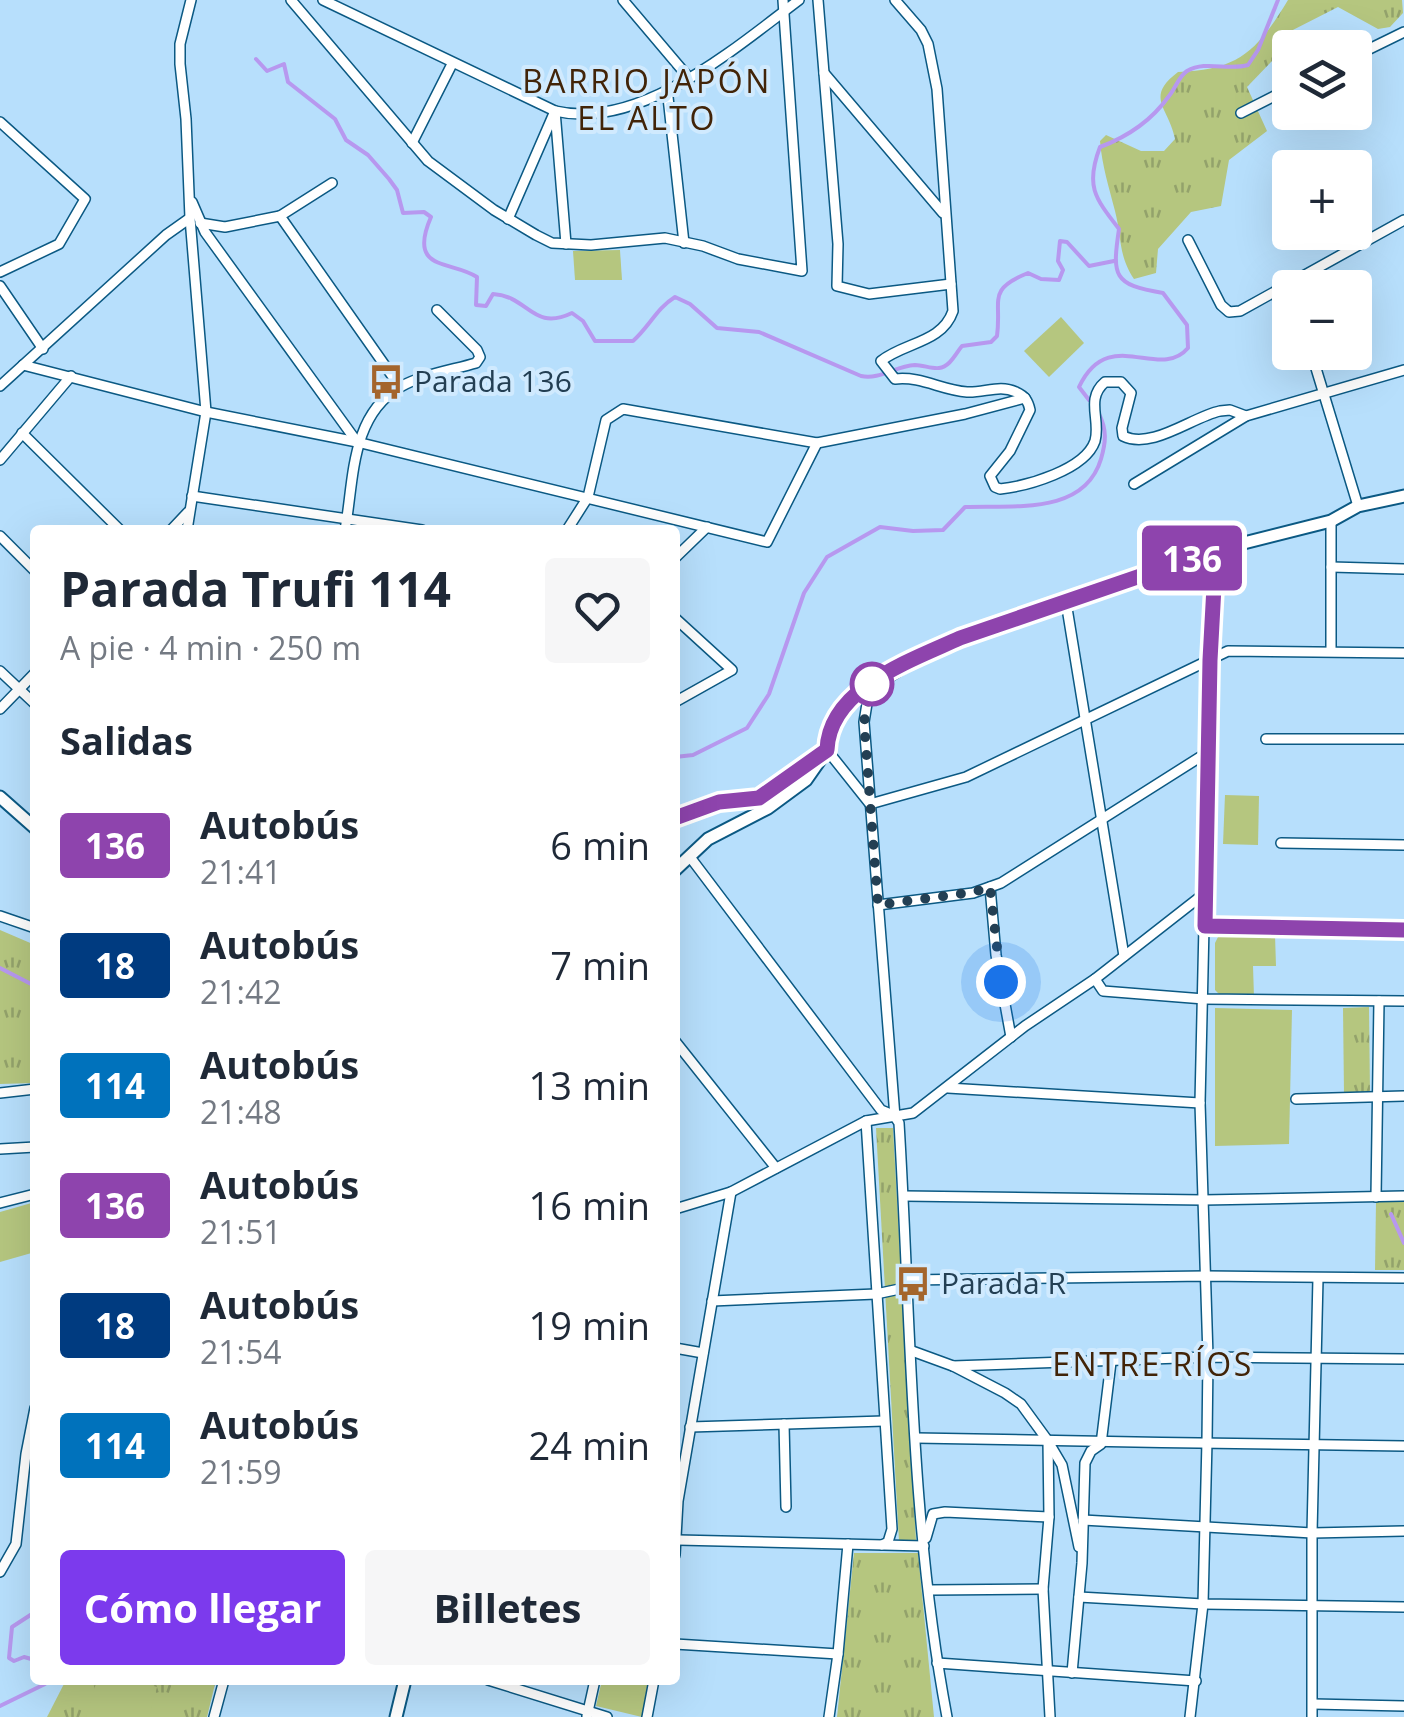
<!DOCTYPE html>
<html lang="es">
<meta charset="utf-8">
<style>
:root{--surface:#fff;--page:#f6f6f7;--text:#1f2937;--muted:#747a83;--accent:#7c3aed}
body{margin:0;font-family:"Open Sans",sans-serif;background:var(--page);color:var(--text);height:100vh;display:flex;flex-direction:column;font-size:38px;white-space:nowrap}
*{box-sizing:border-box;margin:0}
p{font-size:32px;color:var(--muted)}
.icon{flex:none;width:55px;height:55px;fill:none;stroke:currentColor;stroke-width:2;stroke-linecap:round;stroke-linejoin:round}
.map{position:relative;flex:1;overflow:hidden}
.side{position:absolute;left:30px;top:525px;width:650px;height:1160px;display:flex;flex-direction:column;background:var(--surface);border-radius:10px;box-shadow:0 10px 40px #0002}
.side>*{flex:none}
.badge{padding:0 20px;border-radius:8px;font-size:35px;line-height:65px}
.buttons{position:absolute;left:1272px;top:30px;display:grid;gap:20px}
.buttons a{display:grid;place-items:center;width:100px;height:100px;border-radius:10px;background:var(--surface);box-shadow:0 10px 40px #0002;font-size:50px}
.you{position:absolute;width:50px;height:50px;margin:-25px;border:8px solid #fff;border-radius:50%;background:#1a73e8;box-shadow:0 0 0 15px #1a73e833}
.map>.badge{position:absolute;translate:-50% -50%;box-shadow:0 0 0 5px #fff}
h2{padding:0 30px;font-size:38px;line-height:90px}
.round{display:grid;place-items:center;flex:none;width:105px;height:105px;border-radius:10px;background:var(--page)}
.summary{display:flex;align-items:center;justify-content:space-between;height:170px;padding:0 30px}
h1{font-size:48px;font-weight:700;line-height:75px}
.action{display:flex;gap:20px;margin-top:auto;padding:20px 30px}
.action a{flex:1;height:115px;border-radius:10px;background:var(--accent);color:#fff;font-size:40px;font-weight:700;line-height:115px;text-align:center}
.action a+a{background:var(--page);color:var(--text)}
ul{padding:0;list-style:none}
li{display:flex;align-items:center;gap:30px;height:120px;padding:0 30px}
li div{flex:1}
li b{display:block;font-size:38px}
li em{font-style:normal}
li .badge{min-width:110px;font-weight:700;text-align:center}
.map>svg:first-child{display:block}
.grass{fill:url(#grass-tufts)}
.park{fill:#b5c67f}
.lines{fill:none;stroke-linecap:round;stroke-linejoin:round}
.stream{stroke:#b798ef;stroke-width:4}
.minor-casing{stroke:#0b5983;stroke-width:12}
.tertiary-casing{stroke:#0b5983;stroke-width:15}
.minor{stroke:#fff;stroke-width:9}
.tertiary{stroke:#fff;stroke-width:11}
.line-casing{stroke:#fff;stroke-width:22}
.line{stroke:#8e44ad;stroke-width:15}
.walk{stroke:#233f53;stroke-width:10;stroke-dasharray:0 18}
.stop-dot{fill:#fff;stroke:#8e44ad;stroke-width:5}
.labels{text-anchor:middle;stroke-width:8;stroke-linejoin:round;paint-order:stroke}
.poi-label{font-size:30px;fill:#233f53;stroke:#d0eafe;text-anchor:start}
.neighbourhood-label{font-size:32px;letter-spacing:2.5px;fill:#422408;stroke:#d0eafe}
</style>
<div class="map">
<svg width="1404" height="1717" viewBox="0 0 1404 1717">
<defs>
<pattern id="grass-tufts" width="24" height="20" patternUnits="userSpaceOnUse" patternTransform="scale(2.5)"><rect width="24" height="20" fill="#b5c67f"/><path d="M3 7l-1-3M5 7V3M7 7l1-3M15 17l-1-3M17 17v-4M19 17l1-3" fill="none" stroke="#93a26b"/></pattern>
</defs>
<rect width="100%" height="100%" fill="#b7dffc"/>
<!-- grass -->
<g class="grass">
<path d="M1288,0h114l1,13 -13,14 -12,2 -40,-22 -53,27 -12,26 -26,27 20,44 -38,29 -8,46 -30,6 -33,37 -2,24 -22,6c-16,-24 -12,-41 -19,-68 -6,-24 -13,-45 -15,-70l6,-6 35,16h23l11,-12c-6,-32 -31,-41 3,-67 61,-2 79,-21 110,-72z"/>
<path d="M0,930l35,15v138l-35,1z"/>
<path d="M1369,1007l1,86 -26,1 -1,-86z"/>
<path d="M876,1128h17l23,412 -17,1z"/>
<path d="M1376,1202h28v68h-29z"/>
<path d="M854,1553h64l16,164h-97z"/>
<path d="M66,1680h150l-9,37h-160z"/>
</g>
<!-- park -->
<g class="park">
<path d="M620,250l2,30h-47l-2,-29z"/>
<path d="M1061,317l23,26 -35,34 -25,-26z"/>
<path d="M1225,795l34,1 -1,49 -35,-1z"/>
<path d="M1224,934l51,1 1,31h-23l1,31 -33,-1 -6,-6v-47l4,-8z"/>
<path d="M1215,1008l77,2 -3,134 -74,2z"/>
<path d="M35,1202v50l-35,10v-50z"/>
<path d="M97,1680h36l24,7 -8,30h-63z"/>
<path d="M602,1680h46l-6,37 -46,-11z"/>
</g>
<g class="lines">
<!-- stream -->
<g class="stream">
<path d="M256,59l11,12 17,-7 4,18 47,37 11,21 22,15 21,24 8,11 6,23 21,-1 7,5c-24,55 20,43 46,60l-1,28 10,1 7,-12c36,2 39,38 79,19l11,8 12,20h38c16,-14 24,-33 42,-44l15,7 27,24 42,4 102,44c19,4 34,-10 54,-11 8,0 17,4 24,3 11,-1 17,-15 23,-22l29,-4 6,-6c5,-36 -11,-46 31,-63l13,6 18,1 4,-10 -5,-9 2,-20 7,1 22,24 25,-5"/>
<path d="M1089,400l-10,-13c30,-63 80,-5 109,-39l-1,-23 -24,-32c-50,-8 -51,-17 -44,-64 -24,-31 -34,-43 -19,-82 27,-10 52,-27 69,-51 6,-7 10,-20 18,-25 19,-11 41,0 61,-6l10,-15 20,-50"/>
<path d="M675,757l18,-2 54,-27 22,-34 35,-101 23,-36 53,-30 33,4 30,-1 22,-23c47,-2 119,9 136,-48 5,-17 6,-29 -2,-45"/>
<path d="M0,968l35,18"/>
<path d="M1391,1214l13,29"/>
<path d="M35,1612l-23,15 -3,31 5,3 10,-4 11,3"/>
<path d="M0,1706l45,-22v-4"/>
</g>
<defs>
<g id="minor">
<path d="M291,0l137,161 66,49 42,25 16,8 39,2 74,-7 38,8 35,13 64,12 -19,-271"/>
<path d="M323,0l232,111c85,20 180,-63 244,-111"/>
<path d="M623,0l66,78"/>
<path d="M818,0l20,244 -1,42 32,8 82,-10"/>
<path d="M895,0l26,30 7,14 9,45 16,222c-11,32 -48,31 -72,50l14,18c26,-3 46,11 72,13 17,1 33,-8 49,0 9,4 12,9 14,18l-20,41 -20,25 5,11 5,2c27,-3 85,-19 95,-48 6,-21 -10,-42 10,-59h16l10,11 -9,35 1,8c29,14 69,-19 97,-25l10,-1 16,6"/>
<path d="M1355,56l49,-24"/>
<path d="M824,73l119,140"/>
<path d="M667,88l17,155"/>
<path d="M1241,113l49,-25"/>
<path d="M0,122l85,77 -26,45 -59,28"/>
<path d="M412,143l40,-79"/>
<path d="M332,183l-52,33 120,171"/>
<path d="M192,202l13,30 152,210"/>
<path d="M508,219l47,-108 11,133"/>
<path d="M200,223l25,4 55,-11"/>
<path d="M1188,240l33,65 8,7 11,-1 164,-91"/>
<path d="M0,286l43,63"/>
<path d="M1311,352l47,154"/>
<path d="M23,365l183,47 151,30 410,100 50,-99"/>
<path d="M0,386l166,-151 24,-17"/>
<path d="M22,433l98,97"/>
<path d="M0,460l71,-84"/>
<path d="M1134,484l112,-68 158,-46"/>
<path d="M192,496l230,34"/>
<path d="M1331,521v130"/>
<path d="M171,530l17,-18"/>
<path d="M187,530l19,-118 -16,-194 -4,-99 -6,-55v-20l11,-44"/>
<path d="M345,530c9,-49 5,-114 55,-143 21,-12 52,-17 76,-24l4,-6 -3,-7 -40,-40"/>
<path d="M567,530l21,-33 18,-77 17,-11 194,34 148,-29 60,-16"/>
<path d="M0,536l35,35"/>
<path d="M675,558l32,-31"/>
<path d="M1331,567l73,2"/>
<path d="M1066,602l58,354"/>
<path d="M675,618l57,52 -57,32"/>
<path d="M0,671l35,33"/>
<path d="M870,685l-6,37 31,395 4,6c12,197 11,399 48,594"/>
<path d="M0,709l35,-36"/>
<path d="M1266,739h138"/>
<path d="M675,818l44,-17 40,-3 68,-48 43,54 96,-27 262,-126 176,2"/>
<path d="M1281,843l123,2"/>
<path d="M690,857l191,253 12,5"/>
<path d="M990,887l6,68 15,82"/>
<path d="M878,905l95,-12 28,-10 207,-131"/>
<path d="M0,916l35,12"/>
<path d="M1205,926l199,4"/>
<path d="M1095,979l8,12 101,8 200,2"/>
<path d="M675,1041l101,127"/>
<path d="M948,1088l252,15"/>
<path d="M0,1093l35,-4"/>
<path d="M1296,1099l108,-3"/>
<path d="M866,1121l26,408 -4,13 -6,3"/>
<path d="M0,1149l35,-2"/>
<path d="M904,1196l299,4 201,-4"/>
<path d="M1376,1197l3,-196"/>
<path d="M0,1203l35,-9"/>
<path d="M675,1209l56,-17 135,-71 47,-8 112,-87 70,-47 110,-86"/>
<path d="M909,1280l297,-4 198,2"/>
<path d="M712,1301l164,-7 33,-7"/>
<path d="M675,1348l28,5"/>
<path d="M912,1351l41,15 52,27 16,11 27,37 1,76 -6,72 7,128"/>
<path d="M953,1366l255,-9 196,2"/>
<path d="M784,1424l2,83"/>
<path d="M690,1427l194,-6"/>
<path d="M916,1438c163,4 325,5 488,8"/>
<path d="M1049,1443l13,22 17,82"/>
<path d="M1083,1520l229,13 92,-2"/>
<path d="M926,1538l7,-24 12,-2 104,5"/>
<path d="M678,1540l246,6"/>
<path d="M675,1555l3,-54 53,-309"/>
<path d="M0,1572l16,-28 10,-90 9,-46"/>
<path d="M930,1590l113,-1"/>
<path d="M1079,1597l124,7 201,3"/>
<path d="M675,1644l163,10"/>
<path d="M937,1663l259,18"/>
<path d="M1072,1673l10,-110 3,-100 6,-12 10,-7 10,-82"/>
<path d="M488,1680l119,37"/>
<path d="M1313,1704l91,2"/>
<path d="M587,1716l8,-36"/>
<path d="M214,1717l10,-37"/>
<path d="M647,1717l7,-37"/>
<path d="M829,1717l9,-63 10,-110"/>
<path d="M1190,1717l13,-113 4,-163 1,-84 -8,-254 10,-444 6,-109"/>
<path d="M1312,1717v-184l6,-255"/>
</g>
<g id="tertiary">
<path d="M0,797l35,31"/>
<path d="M675,870l33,-31 60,-31 38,-28 21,-30 1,-16 18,-32 78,-48 36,-16 178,-63 78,-25 115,-29 27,-15 46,-10"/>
<path d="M396,1717l9,-37"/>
</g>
</defs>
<!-- minor casing -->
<use href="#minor" class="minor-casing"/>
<!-- tertiary casing -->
<use href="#tertiary" class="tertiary-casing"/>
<!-- minor -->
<use href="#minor" class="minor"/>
<!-- tertiary -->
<use href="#tertiary" class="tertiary"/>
</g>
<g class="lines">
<defs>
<path id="line" d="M675,818l44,-16 40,-4 68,-48c2,-62 85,-90 133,-112l256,-88 -6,110 -5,266 199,4"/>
</defs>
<!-- line casing -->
<use href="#line" class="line-casing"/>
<!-- line -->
<use href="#line" class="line"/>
<!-- walk -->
<path class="walk" d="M872,684l-8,38 14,183 96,-13 16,-5 11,95"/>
</g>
<!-- icons -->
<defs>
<symbol id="bus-bare" viewBox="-9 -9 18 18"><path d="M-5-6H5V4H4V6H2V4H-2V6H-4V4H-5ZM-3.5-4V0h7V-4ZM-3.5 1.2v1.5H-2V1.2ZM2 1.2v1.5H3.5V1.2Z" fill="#a4652c" stroke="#d0eafe" stroke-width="2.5" paint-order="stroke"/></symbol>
</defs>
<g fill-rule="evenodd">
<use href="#bus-bare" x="361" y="357" width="50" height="50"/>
<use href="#bus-bare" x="888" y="1259" width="50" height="50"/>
</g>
<!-- markers -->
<circle class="stop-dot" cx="872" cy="684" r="20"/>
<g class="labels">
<!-- poi labels -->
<g class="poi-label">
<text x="414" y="392">Parada 136</text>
<text x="941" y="1294">Parada R</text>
</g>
<!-- neighbourhood labels -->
<g class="neighbourhood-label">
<text x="647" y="93">BARRIO JAPÓN<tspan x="647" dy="37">EL ALTO</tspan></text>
<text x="1153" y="1376">ENTRE RÍOS</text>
</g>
</g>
</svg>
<div class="buttons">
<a><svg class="icon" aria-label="layers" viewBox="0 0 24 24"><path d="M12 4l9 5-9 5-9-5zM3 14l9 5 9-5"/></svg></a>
<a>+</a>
<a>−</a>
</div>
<div class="you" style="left:1001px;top:982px"></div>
<b class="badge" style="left:1192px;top:558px;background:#8e44ad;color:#fff">136</b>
<section class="side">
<div class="summary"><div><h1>Parada Trufi 114</h1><p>A pie · 4 min · 250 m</p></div><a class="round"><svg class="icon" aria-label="heart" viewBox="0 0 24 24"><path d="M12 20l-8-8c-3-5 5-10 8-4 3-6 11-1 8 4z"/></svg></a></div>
<h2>Salidas</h2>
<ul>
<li><span class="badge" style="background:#8e44ad;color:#fff">136</span><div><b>Autobús</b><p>21:41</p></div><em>6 min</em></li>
<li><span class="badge" style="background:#003b80;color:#fff">18</span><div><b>Autobús</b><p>21:42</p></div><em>7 min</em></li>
<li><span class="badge" style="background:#0072bc;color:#fff">114</span><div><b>Autobús</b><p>21:48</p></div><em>13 min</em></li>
<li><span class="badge" style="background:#8e44ad;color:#fff">136</span><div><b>Autobús</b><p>21:51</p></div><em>16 min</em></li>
<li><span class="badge" style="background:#003b80;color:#fff">18</span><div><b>Autobús</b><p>21:54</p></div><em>19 min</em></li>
<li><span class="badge" style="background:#0072bc;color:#fff">114</span><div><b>Autobús</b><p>21:59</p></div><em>24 min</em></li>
</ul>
<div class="action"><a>Cómo llegar</a><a>Billetes</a></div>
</section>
</div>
